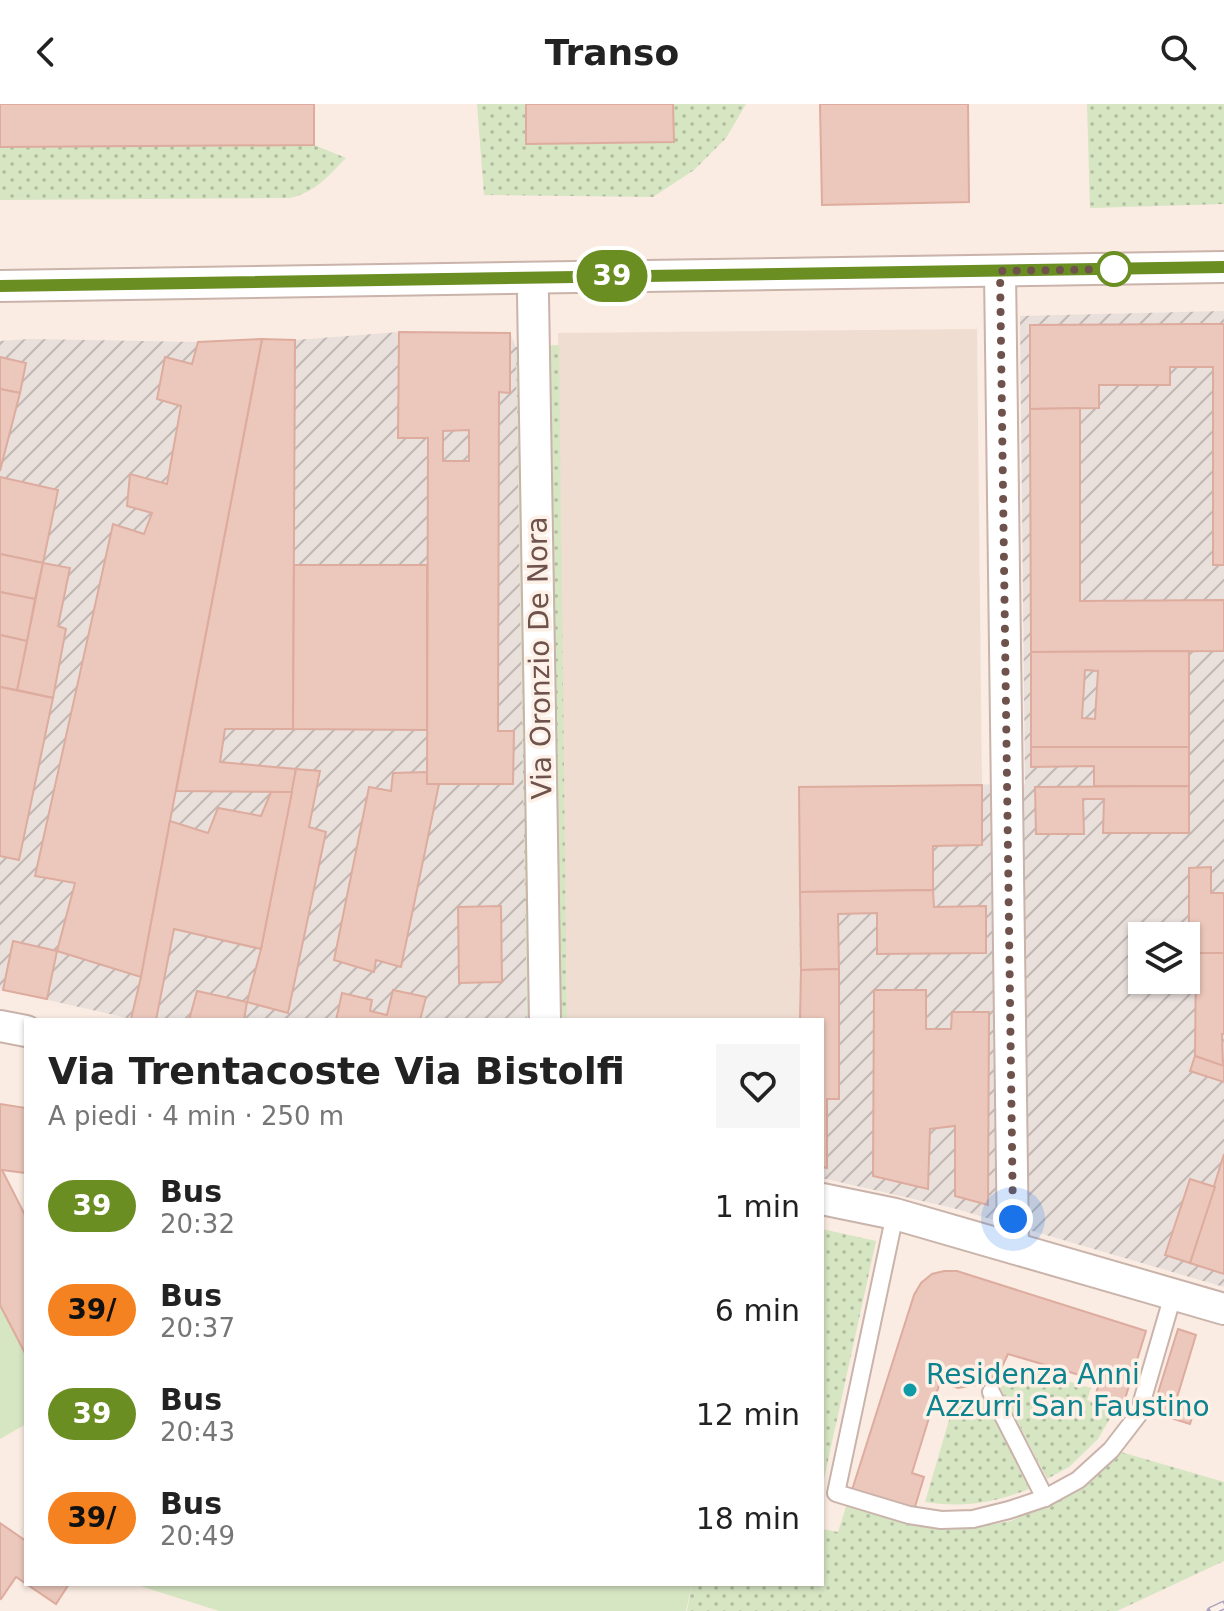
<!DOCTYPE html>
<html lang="it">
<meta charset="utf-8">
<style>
:root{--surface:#fff;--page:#f6f6f6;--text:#222;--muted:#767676}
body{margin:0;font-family:"DejaVu Sans",sans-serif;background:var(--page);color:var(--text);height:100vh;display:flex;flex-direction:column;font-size:30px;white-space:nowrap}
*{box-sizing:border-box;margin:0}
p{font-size:26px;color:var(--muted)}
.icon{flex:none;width:44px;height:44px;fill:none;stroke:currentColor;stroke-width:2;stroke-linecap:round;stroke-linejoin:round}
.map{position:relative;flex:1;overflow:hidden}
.panel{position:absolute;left:24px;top:914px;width:800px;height:568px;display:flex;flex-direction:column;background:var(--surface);border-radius:0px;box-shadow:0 2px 6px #0004}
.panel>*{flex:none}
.badge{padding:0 16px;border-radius:26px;font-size:28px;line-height:52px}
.buttons{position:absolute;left:1128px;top:818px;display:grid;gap:16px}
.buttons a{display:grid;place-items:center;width:72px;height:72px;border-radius:0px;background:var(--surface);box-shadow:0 2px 6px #0004;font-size:40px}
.you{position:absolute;width:40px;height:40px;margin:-20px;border:6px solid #fff;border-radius:50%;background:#1a73e8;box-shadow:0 0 0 12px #1a73e833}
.map>.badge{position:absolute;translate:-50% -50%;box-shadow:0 0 0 4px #fff}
.round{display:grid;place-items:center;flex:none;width:84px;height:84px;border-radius:0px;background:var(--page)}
.head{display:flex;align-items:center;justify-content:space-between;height:136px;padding:0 24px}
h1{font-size:38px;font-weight:800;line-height:60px}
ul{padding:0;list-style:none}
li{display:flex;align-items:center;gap:24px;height:104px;padding:0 24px}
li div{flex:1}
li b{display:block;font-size:30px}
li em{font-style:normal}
li .badge{min-width:88px;font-weight:700;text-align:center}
header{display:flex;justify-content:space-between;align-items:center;height:104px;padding:0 24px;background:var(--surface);font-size:36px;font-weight:800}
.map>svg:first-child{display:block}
.residential{fill:#f0ddd1}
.industrial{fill:url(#industrial-furrows);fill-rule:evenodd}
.grass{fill:url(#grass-dots)}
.garden{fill:#d6e5c2}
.building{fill:#ecc7bc;stroke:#ddac9e;stroke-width:2;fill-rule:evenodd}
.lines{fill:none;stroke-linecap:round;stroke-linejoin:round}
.lane-casing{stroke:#c9b3aa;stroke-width:20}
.street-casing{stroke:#c9b3aa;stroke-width:34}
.lane{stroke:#fff;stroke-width:16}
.street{stroke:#fff;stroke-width:30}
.rail-casing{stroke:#aea2c1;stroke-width:9}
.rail{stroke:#fdf1e7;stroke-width:6;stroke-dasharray:18;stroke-linecap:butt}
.line-casing{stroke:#fff;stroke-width:18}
.line{stroke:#6b8e23;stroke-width:12}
.walk{stroke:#6e524b;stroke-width:8;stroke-dasharray:0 14.4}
.stop-dot{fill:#fff;stroke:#6b8e23;stroke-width:4}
.culture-dot{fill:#0f9aa8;stroke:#fdf1e7;stroke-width:3}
.labels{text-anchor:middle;stroke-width:7;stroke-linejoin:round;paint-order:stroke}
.street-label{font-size:28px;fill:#6e524b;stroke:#fdf1e7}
.culture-label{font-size:28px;fill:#0d838f;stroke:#fdf1e7;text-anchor:start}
</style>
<header><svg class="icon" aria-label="back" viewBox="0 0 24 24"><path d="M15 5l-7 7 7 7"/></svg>Transo<svg class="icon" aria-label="search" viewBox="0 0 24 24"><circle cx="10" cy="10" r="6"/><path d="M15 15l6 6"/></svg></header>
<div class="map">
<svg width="1224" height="1507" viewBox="0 0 1224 1507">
<defs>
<pattern id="industrial-furrows" width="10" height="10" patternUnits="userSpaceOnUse" patternTransform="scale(2)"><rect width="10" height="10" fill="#e9e0dc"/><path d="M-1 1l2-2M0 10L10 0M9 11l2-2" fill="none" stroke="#c1b8b4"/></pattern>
<pattern id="grass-dots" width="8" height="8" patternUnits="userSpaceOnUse" patternTransform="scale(2)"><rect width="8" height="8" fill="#d6e5c2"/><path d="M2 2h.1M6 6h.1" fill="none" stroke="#b2bca0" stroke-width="1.8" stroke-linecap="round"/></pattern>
</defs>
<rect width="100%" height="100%" fill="#faece2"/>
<!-- residential -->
<path class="residential" d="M977,225l5,456 -182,2v233h-233l-9,-687z"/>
<!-- industrial -->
<g class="industrial">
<path d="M1224,207v976l-271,-79 -131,-30v-158h-22l-1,-233 226,-3 -5,-468zM1142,832h44v44h-44z"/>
<path d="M399,228l111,1 6,14 11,673h-391l-136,-31v-648l30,-2 168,3 97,-2z"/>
</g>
<!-- grass -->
<g class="grass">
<path d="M477,0h269l-20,34 -32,32 -41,27 -169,-2z"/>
<path d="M1087,0h137v100l-134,4z"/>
<path d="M314,41l32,13c-18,18 -30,34 -56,40l-290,2v-53z"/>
<path d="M559,241l8,675h-40l-11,-673z"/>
<path d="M822,1125l54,12 -54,247z"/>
<path d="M1027,1265l64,19 -4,12 28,10 -17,29 -29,28 -22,12 -47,-92z"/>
<path d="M984,1291l45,94c-37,14 -64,19 -104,13l27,-92z"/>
<path d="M1121,1348l103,30v79l-107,50h-430l5,-27h130v-55l16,3 9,-28 60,20 34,6 32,-2 38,-7 71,-34z"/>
</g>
<!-- garden -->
<g class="garden">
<path d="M0,1201l26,50v69l-26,15z"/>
<path d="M134,1480h558l-6,27h-467z"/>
</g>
<!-- building -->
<g class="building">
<path d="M0,0h314v41l-314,2z"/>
<path d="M526,0h147l1,38 -148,2z"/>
<path d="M820,0h148l1,98 -147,3z"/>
<path d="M1195,220h29v241h-11v-198h-43v18h-71v23l-69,1v-84z"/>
<path d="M399,228l111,1v60l-11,-1 -1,339h16l-1,53h-86l1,-346h-30zM469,326v31h-26v-30z"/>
<path d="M262,235l33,1 -2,389h-68l-5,33 76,7 -4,23 -116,-1z"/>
<path d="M262,235l-92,482 -29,156 -84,-26 18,-68 -40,-7 78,-352 31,10 8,-21 -25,-7 3,-32 37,10 14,-78 -24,-7 8,-42 27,7 6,-22z"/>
<path d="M0,253l26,6 -6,30 -20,-4z"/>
<path d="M0,285l20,4 -20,78z"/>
<path d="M1080,304v193l144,-1v51l-193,1 -1,-243z"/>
<path d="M0,373l58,13 -15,73 -43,-9z"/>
<path d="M0,450l43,9 -8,36 -35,-7z"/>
<path d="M43,459l27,5 -12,58 8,3 -13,69 -36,-8z"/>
<path d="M294,461h133v165l-134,-1z"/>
<path d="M0,488l35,7 -8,42 -27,-6z"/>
<path d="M0,531l27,6 -10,49 -17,-3z"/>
<path d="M1189,547v96h-158v-95zM1085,566l13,1 -3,48 -13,-1z"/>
<path d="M0,583l53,11 -34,162 -19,-4z"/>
<path d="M1031,643h158v39h-95v-20l-63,1z"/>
<path d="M296,665l24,2 -11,56 17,5 -38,181 -41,-11 14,-53z"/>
<path d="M427,668v12h12l-38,183 -25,-7 -2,12 -40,-12 35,-173 22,4 2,-18z"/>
<path d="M982,681v60l-49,1v44l-133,2 -1,-105z"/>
<path d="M1189,682v47h-86l1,-34h-21l1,35h-48l-1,-47z"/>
<path d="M271,688h21l-31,157 -87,-20 -18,91 -25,-1 10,-42 29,-156 38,12 10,-25 43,8z"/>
<path d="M1211,763v26h13v60h-35v-85z"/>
<path d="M933,786l1,17 52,-1v47l-109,1v-41l-39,1 1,55 -38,1 -1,-78z"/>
<path d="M501,802l1,76 -43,1 -1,-76z"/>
<path d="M13,837l44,10 -10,48 -44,-9z"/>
<path d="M1196,849h28v81h-2l1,32 -28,-10z"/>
<path d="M839,865v130h-12v69l-5,-1v-147h-22l1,-50z"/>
<path d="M393,886l33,7 -6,23h-84l6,-27 30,7 -2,11 17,4z"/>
<path d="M874,886h52v39h25l1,-17h37l-1,193 -33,-9v-70l-25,3 -2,60 -55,-13z"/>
<path d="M197,887l50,11 -3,18h-55z"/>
<path d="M1195,952l29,10v16l-34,-11z"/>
<path d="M0,1000l26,4v65l-24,-3 24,47v138l-26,-50z"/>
<path d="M1224,1050v120l-34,-11z"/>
<path d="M1190,1075l25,8 -25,76 -25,-8z"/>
<path d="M944,1167h13l189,60 -22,71 -28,-9 4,-12 -92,-27 -9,19 -18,11 -23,4 -18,-6 -28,91 12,4 -10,33 -62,-20 62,-195 7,-12 11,-9z"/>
<path d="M1178,1225l18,6 -20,66 19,6 -5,17 -38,-12z"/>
<path d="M0,1419l26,18v43h43l-13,20 -40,-27 -15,22 -1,-1z"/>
</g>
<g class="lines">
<defs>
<g id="lane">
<path d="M895,1110l-59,279 73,22 32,5 32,-1 36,-9 36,-12 33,-18 33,-30 27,-35 35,-120"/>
<path d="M991,1288l54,106"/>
</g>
<g id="street">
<path d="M1000,167l13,976"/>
<path d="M0,182l1224,-19"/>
<path d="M533,191l12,725"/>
<path d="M0,922l26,5"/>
<path d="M822,1095l73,15 329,95"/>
</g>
</defs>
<!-- lane casing -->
<use href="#lane" class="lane-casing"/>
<!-- street casing -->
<use href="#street" class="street-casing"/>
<!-- lane -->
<use href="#lane" class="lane"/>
<!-- street -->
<use href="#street" class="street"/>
<defs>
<path id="rail" d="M1211,1507l13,-6"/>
</defs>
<!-- rail casing -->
<use href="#rail" class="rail-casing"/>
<!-- rail -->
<use href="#rail" class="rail"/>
</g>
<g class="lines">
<defs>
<path id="line" d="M0,182l1224,-19"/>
</defs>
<!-- line casing -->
<use href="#line" class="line-casing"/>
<!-- line -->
<use href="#line" class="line"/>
<!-- walk -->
<path class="walk" d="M1013,1115l-13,-948 114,-2"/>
</g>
<!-- markers -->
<circle class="stop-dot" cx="1114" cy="165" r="16"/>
<circle class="culture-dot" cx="910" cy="1286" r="8"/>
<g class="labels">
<!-- street labels -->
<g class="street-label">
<text transform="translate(539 554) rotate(-91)" y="10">Via Oronzio De Nora</text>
</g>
<!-- culture labels -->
<g class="culture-label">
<text x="926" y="1280">Residenza Anni<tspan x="926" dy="32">Azzurri San Faustino</tspan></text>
</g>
</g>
</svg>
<div class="buttons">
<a><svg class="icon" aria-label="layers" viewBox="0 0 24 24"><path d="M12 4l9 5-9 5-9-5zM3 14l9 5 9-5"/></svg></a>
</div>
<div class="you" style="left:1013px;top:1115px"></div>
<b class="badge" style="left:612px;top:172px;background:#6b8e23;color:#fff">39</b>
<section class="panel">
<div class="head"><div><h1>Via Trentacoste Via Bistolfi</h1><p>A piedi · 4 min · 250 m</p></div><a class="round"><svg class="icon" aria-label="heart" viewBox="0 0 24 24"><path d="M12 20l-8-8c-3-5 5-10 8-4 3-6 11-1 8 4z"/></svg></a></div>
<ul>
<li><span class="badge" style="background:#6b8e23;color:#fff">39</span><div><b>Bus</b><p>20:32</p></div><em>1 min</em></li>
<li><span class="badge" style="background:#f58220;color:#111">39/</span><div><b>Bus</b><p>20:37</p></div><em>6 min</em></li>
<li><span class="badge" style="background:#6b8e23;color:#fff">39</span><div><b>Bus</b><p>20:43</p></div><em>12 min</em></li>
<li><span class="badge" style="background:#f58220;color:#111">39/</span><div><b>Bus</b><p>20:49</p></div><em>18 min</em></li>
</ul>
</section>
</div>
